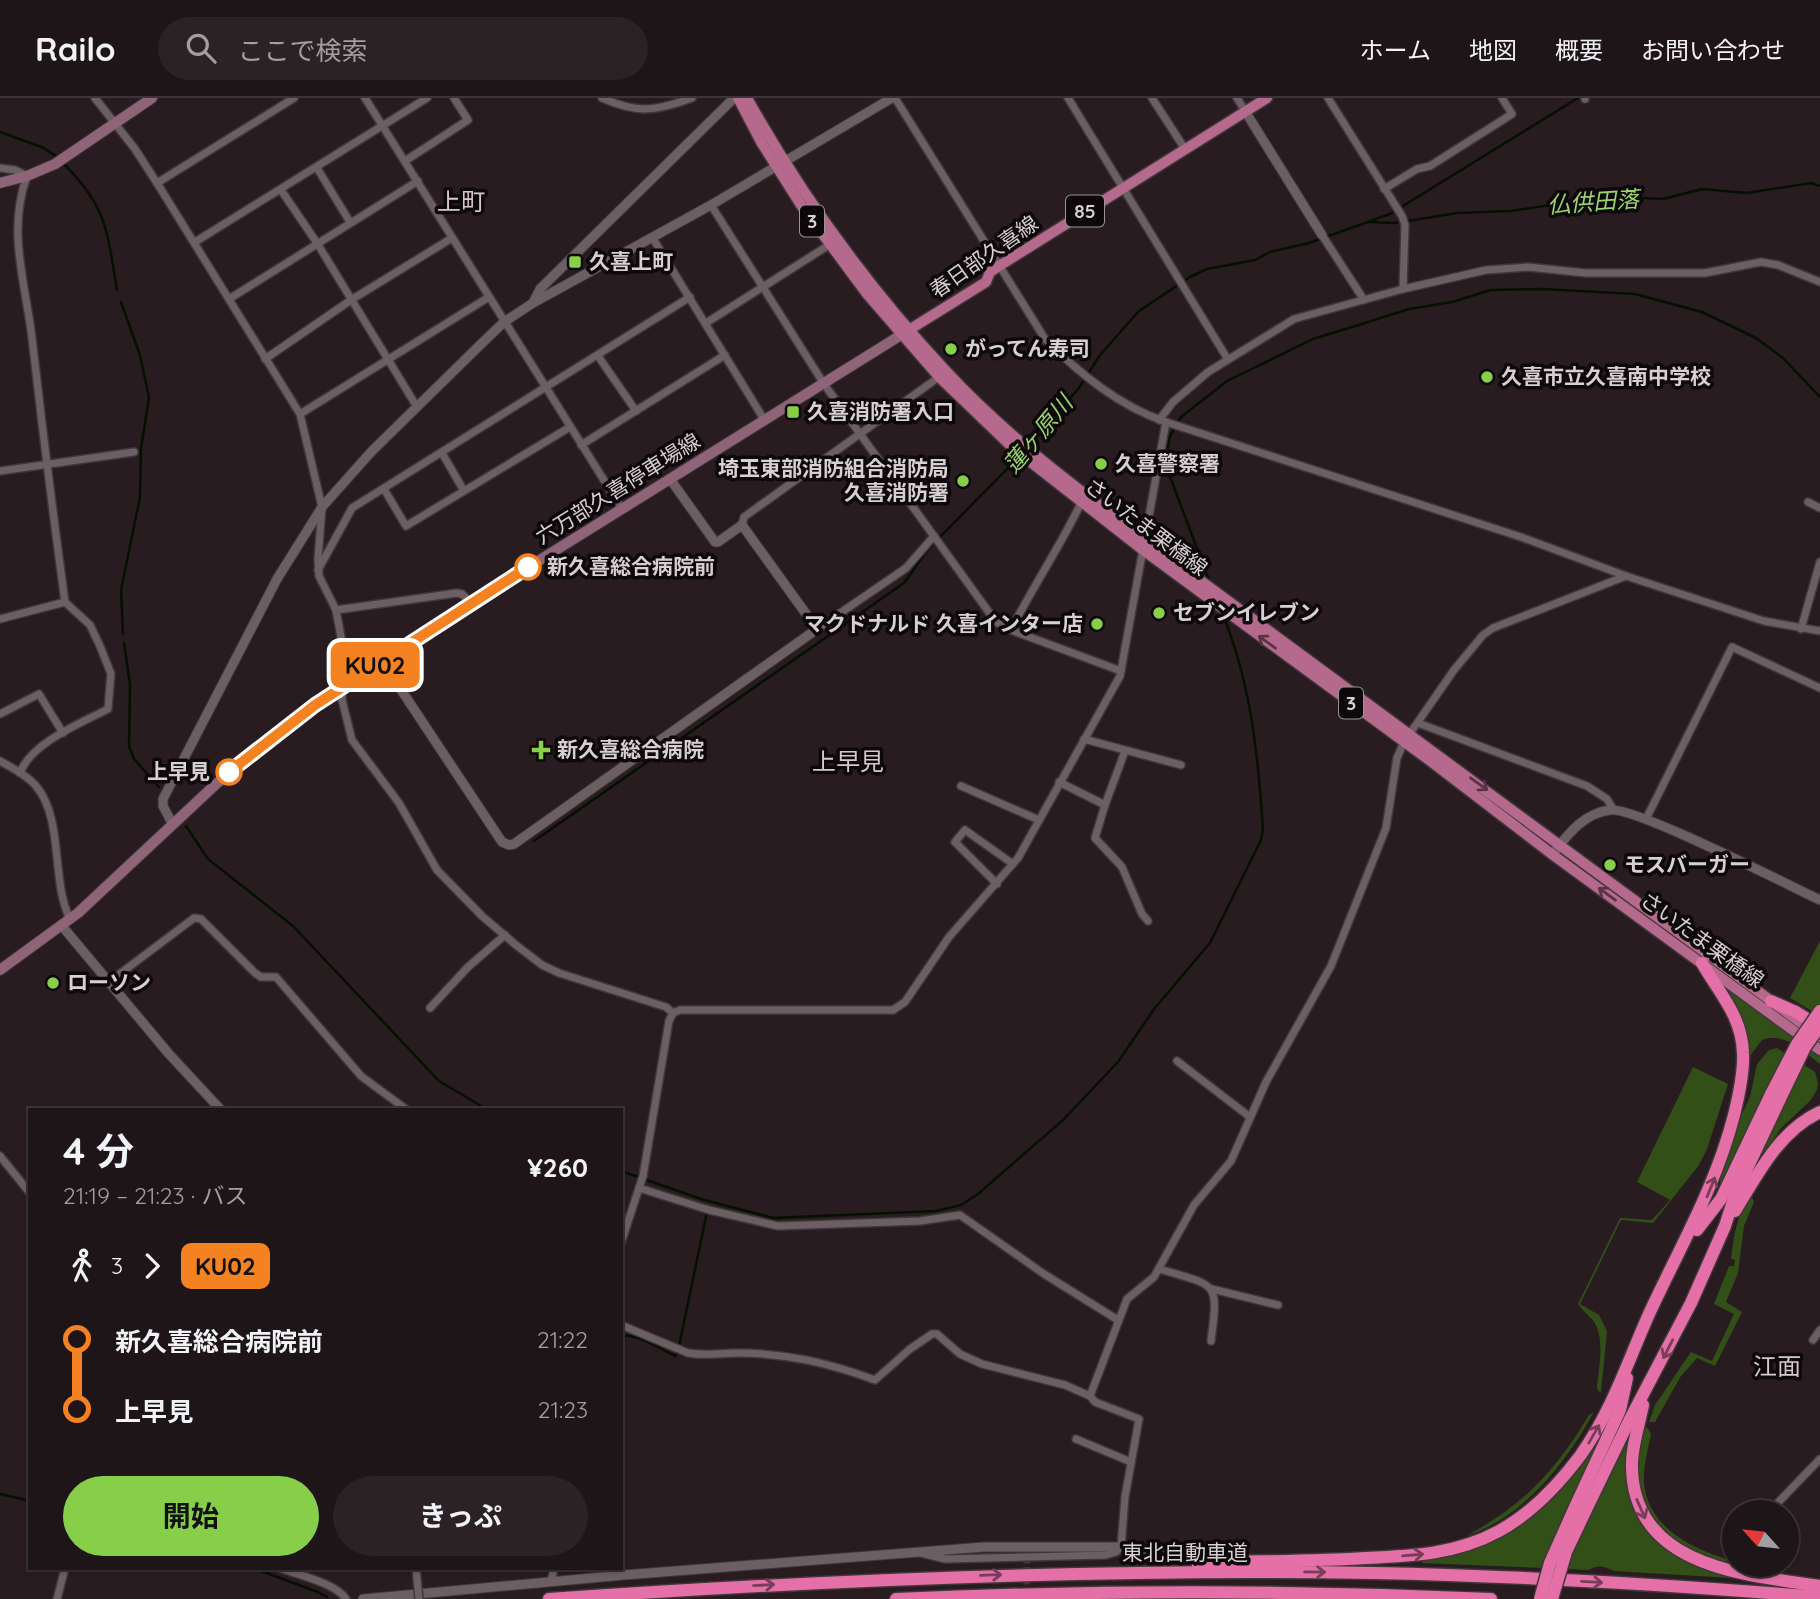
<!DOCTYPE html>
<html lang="ja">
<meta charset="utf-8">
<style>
:root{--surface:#1e1519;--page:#2b2226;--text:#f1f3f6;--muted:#a19fa2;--line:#3c3438;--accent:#88cf49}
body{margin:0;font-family:Quicksand,"Noto Sans JP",sans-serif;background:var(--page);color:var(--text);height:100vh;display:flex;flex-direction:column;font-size:26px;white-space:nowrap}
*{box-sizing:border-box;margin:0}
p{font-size:23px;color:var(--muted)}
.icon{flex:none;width:38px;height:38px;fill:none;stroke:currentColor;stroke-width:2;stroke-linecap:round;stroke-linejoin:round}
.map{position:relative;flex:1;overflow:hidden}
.sheet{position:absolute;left:28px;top:1010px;width:595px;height:462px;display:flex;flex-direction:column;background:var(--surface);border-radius:0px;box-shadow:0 2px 5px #0004,0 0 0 2px var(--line)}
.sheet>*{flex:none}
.badge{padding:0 14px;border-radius:10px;font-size:24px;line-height:46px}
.needle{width:46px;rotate:297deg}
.fabs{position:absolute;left:1722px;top:1402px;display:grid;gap:14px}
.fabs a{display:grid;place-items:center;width:77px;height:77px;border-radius:50%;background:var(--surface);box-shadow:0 2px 5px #0004,0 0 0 2px var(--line);font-size:35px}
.map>.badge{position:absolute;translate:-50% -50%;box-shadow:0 0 0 4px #fff}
.legs{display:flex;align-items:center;gap:10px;height:77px;padding:0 35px;font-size:23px}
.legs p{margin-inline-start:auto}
.headline{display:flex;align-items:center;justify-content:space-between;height:119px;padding:0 35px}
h1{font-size:38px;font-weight:700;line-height:52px}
.cta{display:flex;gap:14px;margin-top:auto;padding:14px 35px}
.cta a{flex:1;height:80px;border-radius:42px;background:var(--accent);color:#111;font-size:28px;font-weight:700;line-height:80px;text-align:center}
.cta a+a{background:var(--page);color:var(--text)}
ul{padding:0 35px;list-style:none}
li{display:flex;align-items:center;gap:24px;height:70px;font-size:26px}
li i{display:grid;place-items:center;width:10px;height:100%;margin:0 9px;background:currentColor}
li i::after{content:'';width:18px;height:18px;margin:-9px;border:5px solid;border-radius:50%;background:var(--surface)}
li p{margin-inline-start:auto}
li:first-child i{background:linear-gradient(#0000 50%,currentColor 0)}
li:last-child i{background:linear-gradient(currentColor 50%,#0000 0)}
header{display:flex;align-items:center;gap:42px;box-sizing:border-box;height:98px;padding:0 35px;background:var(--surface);border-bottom:2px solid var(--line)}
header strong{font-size:33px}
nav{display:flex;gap:38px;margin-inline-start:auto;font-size:24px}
.search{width:490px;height:63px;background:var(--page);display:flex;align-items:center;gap:18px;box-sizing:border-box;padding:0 24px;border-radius:38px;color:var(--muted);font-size:26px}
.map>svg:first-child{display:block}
.green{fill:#314f16}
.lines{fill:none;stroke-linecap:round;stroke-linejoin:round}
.stream{stroke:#051000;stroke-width:2.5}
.minor-tunnel{stroke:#42373c;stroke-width:7;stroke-dasharray:7 3.5;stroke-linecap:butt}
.minor-casing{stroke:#40373b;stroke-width:10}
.tertiary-casing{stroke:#40373b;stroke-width:11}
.secondary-casing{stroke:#40373b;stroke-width:12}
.primary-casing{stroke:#40373b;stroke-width:13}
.motorway-casing{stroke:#40373b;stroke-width:15}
.minor{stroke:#6c5f64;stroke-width:7}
.tertiary{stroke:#6c5f64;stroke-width:9}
.secondary{stroke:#906478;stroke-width:10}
.primary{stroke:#b5698d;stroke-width:10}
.motorway{stroke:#e570a8;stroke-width:12}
.minor-bridge-casing{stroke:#40373b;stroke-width:10;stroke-linecap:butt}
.motorway-bridge-casing{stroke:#40373b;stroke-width:15;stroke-linecap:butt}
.minor-bridge{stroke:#6c5f64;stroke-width:7}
.motorway-bridge{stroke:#e570a8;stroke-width:12}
.oneway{stroke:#593445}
.oneway2{stroke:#793c59}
.line-1-casing{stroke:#fff;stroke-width:16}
.line-1{stroke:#f58220;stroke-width:10}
.poi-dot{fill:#88cf49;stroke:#0d080a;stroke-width:2.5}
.stop-1-dot{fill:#fff;stroke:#f58220;stroke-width:3.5}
.labels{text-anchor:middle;stroke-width:7;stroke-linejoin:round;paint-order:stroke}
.shield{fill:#0d080a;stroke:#9a9396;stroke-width:2}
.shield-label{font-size:19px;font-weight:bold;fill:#d7cfd2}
.street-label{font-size:21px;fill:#d7cfd2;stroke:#0d080a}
.poi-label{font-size:21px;font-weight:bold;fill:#d7cfd2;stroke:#0d080a;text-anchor:start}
.stop-label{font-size:21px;font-weight:bold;fill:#d7cfd2;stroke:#0d080a;text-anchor:start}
.water-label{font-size:23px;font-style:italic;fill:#99d56b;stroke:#0d080a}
.quarter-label{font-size:24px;fill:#d7c7cd;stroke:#0d080a}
</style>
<header>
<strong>Railo</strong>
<div class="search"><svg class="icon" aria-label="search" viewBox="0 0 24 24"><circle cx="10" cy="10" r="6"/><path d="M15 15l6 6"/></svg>ここで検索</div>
<nav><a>ホーム</a><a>地図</a><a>概要</a><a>お問い合わせ</a></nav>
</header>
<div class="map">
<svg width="1820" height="1501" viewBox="0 0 1820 1501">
<rect width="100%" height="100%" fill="#281c21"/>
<!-- green -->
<g class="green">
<path d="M1820,843v75l-30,-18z"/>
<path d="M1727,890l93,68v8c-17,-13 -34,-32 -58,-24l-13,17c1,-32 -11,-42 -22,-69z"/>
<path d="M1777,950l38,24 3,11 -1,7 -7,11 -30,28 -45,77 54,-112 -71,100 3,-19 20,-59 9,-19 7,-33 12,-14z"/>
<path d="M1693,969l35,17 -21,65 -8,16 -46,58 -32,-3 -41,84 19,11 8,16 -6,61 -3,-1 -1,-4c2,-19 7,-45 -1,-62 -4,-8 -13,-13 -18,-21l42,-86 32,2 18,-20 -33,-18z"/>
<path d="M1752,1099l2,5 -10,24 -6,47 -12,29 16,10 -27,54 -18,-8 -16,18 -26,46h-6l6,-17 36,-53 21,9 22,-47 -20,-10 15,-38h5l1,-6 -4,-1c3,-22 5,-46 21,-62z"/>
<path d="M1594,1314c-28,51 -70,105 -128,124 57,-30 90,-66 123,-121z"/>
<path d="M1613,1315l-47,99 20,10 49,-101c-3,14 -7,29 -9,43 -1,12 2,25 6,37 15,46 60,57 100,75l-1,2 -117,-7c-10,-4 -15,-7 -25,-1l-167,-7v-2l33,-7 56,-25z"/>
<path d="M1647,1329l4,7c-3,16 -8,32 -7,49 4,46 52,68 90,78v3c-75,-19 -110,-54 -90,-134z"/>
</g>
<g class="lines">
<!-- stream -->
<g class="stream">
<path d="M0,34l44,16 13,9"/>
<path d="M64,66c44,44 43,68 53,126"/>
<path d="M1369,124l26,1 62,-10 53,-2 89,-13 22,-1 42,2 39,-10 45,4 64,-10 9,3"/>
<path d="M121,204l19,53 9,43 -8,50 -1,49 -19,93 2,44"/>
<path d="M1030,346l49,-56 21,-33 39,-44 51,-34 17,-8 48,-9 15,-8 39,-9 81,-29 188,-116"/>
<path d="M1210,485l-41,-109 -2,-23 3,-15 11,-19 46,-36 86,-42 52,-16 44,-14 43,-7 39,-12 52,-1 92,5 67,18 54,26 27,20 37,39"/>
<path d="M124,545l6,41 -1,62 5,13 25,28"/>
<path d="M186,728l22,33 85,67 146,155 49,29"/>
<path d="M534,743l370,-258 25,-35 90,-91"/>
<path d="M621,1073l80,28 72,19 163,-7 25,-6 17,-11 85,-74 55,-58 36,-53 56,-66 51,-103 2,-11c-5,-74 -12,-145 -40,-214"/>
<path d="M621,1238c17,-3 39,13 54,20l2,-3"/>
<path d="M679,1248l28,-134"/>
<path d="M0,1396l30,7"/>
<path d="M253,1470l65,24 9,5"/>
<path d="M557,1475l2,-5"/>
</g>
<!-- minor-tunnel -->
<path class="minor-tunnel" d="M1027,1497v-38"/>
<defs>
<g id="minor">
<path d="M95,0l40,51 22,34 143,231 22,93 -4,52 1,17 17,34 5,27 1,63 10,40 47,63 38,67 45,46 34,29 26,20 17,8 107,34 7,6"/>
<path d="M365,0l257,411"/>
<path d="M602,0c36,16 54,13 90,0"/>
<path d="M895,0l150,241c35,35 74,67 121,83l355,115 105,39 138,45 56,10"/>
<path d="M1068,0l159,260"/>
<path d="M1152,0l33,51"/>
<path d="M1237,0l8,13"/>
<path d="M1328,0l74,118 3,9 -2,64"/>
<path d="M1585,0v1"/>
<path d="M405,63l63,-41 -14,-22"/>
<path d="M0,70l15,2 12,6c-20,55 -2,105 5,162 10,88 21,176 33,264l25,23 10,21 11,28 -3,35c-27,14 -77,34 -88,64"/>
<path d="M317,70l33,54"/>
<path d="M157,85l137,-85"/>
<path d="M1384,91l33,-20 13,-3 82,-52 -10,-16"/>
<path d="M281,92l36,53 100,164"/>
<path d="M711,107l113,179 172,238 20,10 105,39"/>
<path d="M1322,137l42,65"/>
<path d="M652,139l113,184"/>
<path d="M195,144l232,-144"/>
<path d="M229,201l189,-118"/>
<path d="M706,225l123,-78"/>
<path d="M598,258l38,55"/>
<path d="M265,261l86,-59 101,-62"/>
<path d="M300,316l189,-117"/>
<path d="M1159,322l14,-18 35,-30 86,-53 109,-30 83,-19 42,-3 58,6h119l56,-11 17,3 42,17"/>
<path d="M581,347l144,-90"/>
<path d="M442,355l22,38"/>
<path d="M0,373l134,-19"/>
<path d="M384,391l22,37 164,-99"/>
<path d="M1808,404l12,6"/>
<path d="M742,427l2,-8 195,-140"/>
<path d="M318,472l34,-62 338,-211"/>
<path d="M336,512l121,-17 5,1 9,9"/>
<path d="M0,521l65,-17"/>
<path d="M817,531l89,-61 28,-32"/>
<path d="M1801,531l19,-67"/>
<path d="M1011,532c22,-44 49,-83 70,-127"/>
<path d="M0,616l39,-20 24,39"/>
<path d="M1418,625l169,63 20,13 6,10"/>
<path d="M1084,641l97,26"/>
<path d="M0,663c12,7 27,14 36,25 28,33 15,96 34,133"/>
<path d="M1059,684l46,23 20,-54"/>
<path d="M961,688l78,34"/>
<path d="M1105,707l-10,33 27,29 20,47 6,7"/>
<path d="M1646,721l86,-172 88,41"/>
<path d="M997,786l-42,-42 10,-12 48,34"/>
<path d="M109,884l85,-64 7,1 54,54 6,4h15l85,99 46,34"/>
<path d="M430,910l38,-41 37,-32"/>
<path d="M1177,963l73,56"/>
<path d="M0,1058l30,37"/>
<path d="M639,1090l70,22 69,16 142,-5 40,-6 84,59 74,46"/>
<path d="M621,1145l22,-67 26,-155 4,-8 7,-3h213l12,-8 44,-65 69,-79 102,-182 46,-254"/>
<path d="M1160,1171c57,18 59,10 51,72"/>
<path d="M1212,1191l66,16"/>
<path d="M621,1227l67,28c17,3 32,0 49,0 49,0 92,10 138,27l35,-31 22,-15h5l23,20 22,10 83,21 25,11 5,6 44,17 -14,78 -4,50"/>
<path d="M1813,1242l7,-10"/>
<path d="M1090,1298l37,-97 27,-22 40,-72 37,-44 35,-79 65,-116 55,-138 11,-70 7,-16 50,-72 29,-35 10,-7 133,-52"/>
<path d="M1076,1341l55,23"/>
<path d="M1769,1414l51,-53"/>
<path d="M921,1455l24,6 161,-4 10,-3 5,-5 40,6"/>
<path d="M280,1470c18,7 56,15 66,31"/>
<path d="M551,1484l3,-14"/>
<path d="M57,1501l8,-31"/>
</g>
<g id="tertiary">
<path d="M1245,13l77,124"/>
<path d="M533,205l7,-14 194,-191"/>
<path d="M382,563l120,181 7,3 5,-1 303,-215 -75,-104 -24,17h-3l-45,-63"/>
<path d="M172,725l-9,-17v-7l114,-220 45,-72 49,-55 107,-105 26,-25 29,-19 178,-98 181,-107"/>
<path d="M1556,752c14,-19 30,-37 54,-40 24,-4 178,75 210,90"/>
<path d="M62,828l107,128 52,56"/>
<path d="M363,1501l261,-24 360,-28h137"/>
</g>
<g id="secondary">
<path d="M0,85l27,-7 28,-12 97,-66"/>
<path d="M0,872l78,-57 137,-128 54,-46 46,-34 156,-102 430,-268"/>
</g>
<g id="primary">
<path d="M738,0l23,44 40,63 66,89 72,83 75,72 129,101 286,210 124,95 267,195"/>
<path d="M747,0c55,98 121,189 198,272 59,64 129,116 199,169l676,498"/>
<path d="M904,235l82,-51 4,-10 9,-6 268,-168"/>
</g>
<g id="motorway">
<path d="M1771,903l25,11 24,15"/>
<path d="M1735,1113c23,-37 44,-80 85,-99"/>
<path d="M1697,1132l24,-31 50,-105"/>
<path d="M1643,1307c-4,21 -12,43 -11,63 2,99 113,107 188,118"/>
<path d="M1575,1409l45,-97 7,-32"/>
<path d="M1585,1414l44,-91 62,-118 34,-77 11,-34 44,-93"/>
<path d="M1198,1467l26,-3c47,-1 95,-1 142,-4 47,-2 91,-4 133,-27 31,-17 60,-47 81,-75 31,-43 48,-95 69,-142 31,-67 67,-128 85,-199 5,-20 10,-42 9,-62 -1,-37 -24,-60 -41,-90"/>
<path d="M549,1501c275,-19 549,-31 824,-26 149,3 298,12 447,24"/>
<path d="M896,1501c198,-9 397,-9 595,0"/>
</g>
</defs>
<!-- minor casing -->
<use href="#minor" class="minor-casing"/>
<!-- tertiary casing -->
<use href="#tertiary" class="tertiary-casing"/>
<!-- secondary casing -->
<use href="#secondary" class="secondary-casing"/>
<!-- primary casing -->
<use href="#primary" class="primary-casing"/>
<!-- motorway casing -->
<use href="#motorway" class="motorway-casing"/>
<!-- minor -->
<use href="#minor" class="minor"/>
<!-- tertiary -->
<use href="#tertiary" class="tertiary"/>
<!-- secondary -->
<use href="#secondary" class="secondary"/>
<!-- primary -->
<use href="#primary" class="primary"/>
<!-- motorway -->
<use href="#motorway" class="motorway"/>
<defs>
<path id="minor-bridge" d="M416,1470l3,31"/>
<g id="motorway-bridge">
<path d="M1771,996l26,-50 23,-33"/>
<path d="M1780,1001l25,-52 15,-21"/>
<path d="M1540,1501l10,-36 25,-56"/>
<path d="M1552,1501l14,-47 19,-40"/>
</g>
</defs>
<!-- minor-bridge casing -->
<use href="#minor-bridge" class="minor-bridge-casing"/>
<!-- motorway-bridge casing -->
<use href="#motorway-bridge" class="motorway-bridge-casing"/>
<!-- minor-bridge -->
<use href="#minor-bridge" class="minor-bridge"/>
<!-- motorway-bridge -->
<use href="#motorway-bridge" class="motorway-bridge"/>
</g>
<!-- one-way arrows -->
<defs><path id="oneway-shaft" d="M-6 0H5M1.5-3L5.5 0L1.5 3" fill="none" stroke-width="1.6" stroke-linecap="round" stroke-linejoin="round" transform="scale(1.75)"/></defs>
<g class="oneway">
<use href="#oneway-shaft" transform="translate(1267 544) rotate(-144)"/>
<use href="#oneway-shaft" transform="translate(1479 686) rotate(36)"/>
<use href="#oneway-shaft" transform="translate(1607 796) rotate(-144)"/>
</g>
<g class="oneway2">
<use href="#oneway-shaft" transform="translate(1711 1089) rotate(-68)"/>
<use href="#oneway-shaft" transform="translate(1668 1251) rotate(117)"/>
<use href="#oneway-shaft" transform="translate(1594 1336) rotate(-60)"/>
<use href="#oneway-shaft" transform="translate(1641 1411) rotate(66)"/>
<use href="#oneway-shaft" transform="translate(1413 1457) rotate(-5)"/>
<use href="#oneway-shaft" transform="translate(1315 1474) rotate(1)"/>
<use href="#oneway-shaft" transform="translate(991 1477) rotate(-2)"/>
<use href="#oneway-shaft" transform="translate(1592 1484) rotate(3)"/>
<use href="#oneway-shaft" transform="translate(764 1487) rotate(-3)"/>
</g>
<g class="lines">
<defs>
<path id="line-1" d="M229,674l86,-67 213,-138"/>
</defs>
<!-- line-1 casing -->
<use href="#line-1" class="line-1-casing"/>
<!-- line-1 -->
<use href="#line-1" class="line-1"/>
</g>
<!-- markers -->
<g class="poi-dot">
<rect x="568" y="157" width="14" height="14" rx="3.5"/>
<circle cx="951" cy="251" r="7"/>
<circle cx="1487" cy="279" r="7"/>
<rect x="786" y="307" width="14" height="14" rx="3.5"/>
<circle cx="1101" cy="366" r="7"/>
<circle cx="963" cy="383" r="7"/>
<circle cx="1159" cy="515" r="7"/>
<circle cx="1097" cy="526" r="7"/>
<path d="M537.5 641.5h7v7h7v7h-7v7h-7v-7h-7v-7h7z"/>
<circle cx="1610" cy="767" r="7"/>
<circle cx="53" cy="885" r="7"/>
</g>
<g class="stop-1-dot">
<circle cx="528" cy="469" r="12"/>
<circle cx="229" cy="674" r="12"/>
</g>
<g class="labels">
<!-- shield labels -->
<g class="shield">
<rect x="1066" y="97.5" width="38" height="31" rx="5"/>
<rect x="800" y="107.5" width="24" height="31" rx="5"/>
<rect x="1339" y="589.5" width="24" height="31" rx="5"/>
</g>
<g class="shield-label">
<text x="1085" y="120">85</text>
<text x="812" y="130">3</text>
<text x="1351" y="612">3</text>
</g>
<!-- street labels -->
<g class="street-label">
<text transform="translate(984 159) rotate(-35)" y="7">春日部久喜線</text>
<text transform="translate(618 391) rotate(-32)" y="7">六万部久喜停車場線</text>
<text transform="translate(1146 429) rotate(37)" y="7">さいたま栗橋線</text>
<text transform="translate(1702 842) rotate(36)" y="7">さいたま栗橋線</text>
<text x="1185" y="1462">東北自動車道</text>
</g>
<!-- poi labels -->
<g class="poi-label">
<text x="589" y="171">久喜上町</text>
<text x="965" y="258">がってん寿司</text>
<text x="1501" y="286">久喜市立久喜南中学校</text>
<text x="807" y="321">久喜消防署入口</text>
<text x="1115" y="373">久喜警察署</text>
<text x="949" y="378" text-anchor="end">埼玉東部消防組合消防局<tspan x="949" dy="24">久喜消防署</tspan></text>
<text x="1173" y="522">セブンイレブン</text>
<text x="1083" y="533" text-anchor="end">マクドナルド 久喜インター店</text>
<text x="557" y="659">新久喜総合病院</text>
<text x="1624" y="774">モスバーガー</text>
<text x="67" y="892">ローソン</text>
</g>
<!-- stop labels -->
<g class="stop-label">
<text x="547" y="476">新久喜総合病院前</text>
<text x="210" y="681" text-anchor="end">上早見</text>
</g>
<!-- water labels -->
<g class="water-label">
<text transform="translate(1593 104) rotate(-4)" y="8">仏供田落</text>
<text transform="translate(1038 336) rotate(-50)" y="8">蓮ヶ原川</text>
</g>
<!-- quarter labels -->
<g class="quarter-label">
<text x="461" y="112">上町</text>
<text x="848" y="672">上早見</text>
<text x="1777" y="1277">江面</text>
</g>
</g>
</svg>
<div class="fabs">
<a><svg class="needle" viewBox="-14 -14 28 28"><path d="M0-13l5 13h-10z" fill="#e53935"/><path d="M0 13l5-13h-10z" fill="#a19fa2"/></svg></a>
</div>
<b class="badge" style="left:375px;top:567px;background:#f58220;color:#111">KU02</b>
<section class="sheet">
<div class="headline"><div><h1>4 分</h1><p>21:19 – 21:23 · バス</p></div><b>¥260</b></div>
<div class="legs"><svg class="icon" aria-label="walk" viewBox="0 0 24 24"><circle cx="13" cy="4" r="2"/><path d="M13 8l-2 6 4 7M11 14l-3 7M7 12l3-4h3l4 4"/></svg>3<svg class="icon" aria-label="forward" viewBox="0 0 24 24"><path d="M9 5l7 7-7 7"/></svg><b class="badge" style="background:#f58220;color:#111">KU02</b></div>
<ul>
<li><i style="color:#f58220"></i><b>新久喜総合病院前</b><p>21:22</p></li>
<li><i style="color:#f58220"></i><b>上早見</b><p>21:23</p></li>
</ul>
<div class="cta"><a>開始</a><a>きっぷ</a></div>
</section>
</div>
